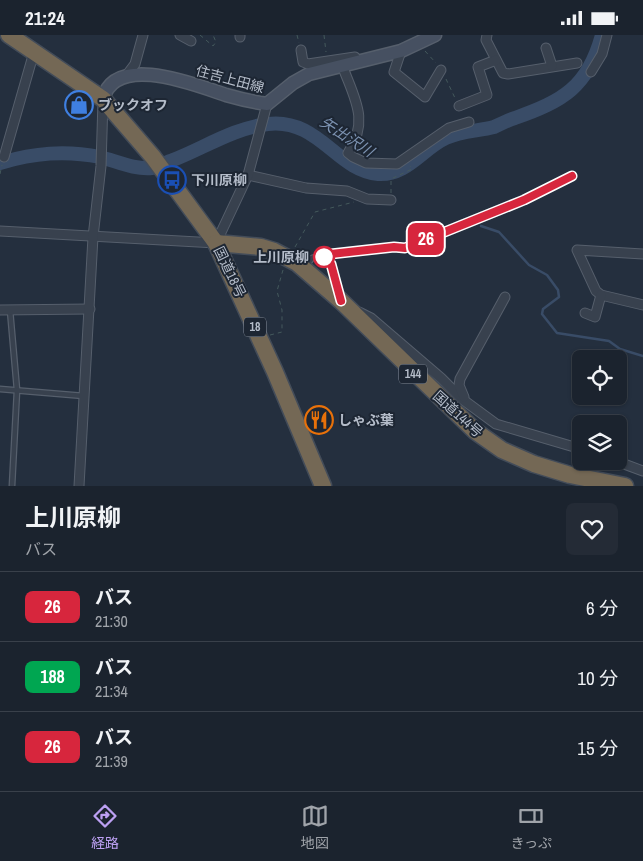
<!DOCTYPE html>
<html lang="ja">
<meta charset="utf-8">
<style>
:root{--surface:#1b232e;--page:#242b36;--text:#f1f3f6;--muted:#a0a4aa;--line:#39404a;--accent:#bca0f2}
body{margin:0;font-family:"Archivo Narrow","Noto Sans JP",sans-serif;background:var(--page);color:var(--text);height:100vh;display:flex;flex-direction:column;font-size:19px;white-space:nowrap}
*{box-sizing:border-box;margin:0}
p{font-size:16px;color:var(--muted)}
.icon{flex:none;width:28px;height:28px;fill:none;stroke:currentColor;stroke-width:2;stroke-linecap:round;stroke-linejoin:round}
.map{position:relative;height:451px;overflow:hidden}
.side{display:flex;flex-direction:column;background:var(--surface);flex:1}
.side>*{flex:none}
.badge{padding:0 10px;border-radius:8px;font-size:18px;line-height:32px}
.fabs{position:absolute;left:572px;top:315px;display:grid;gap:10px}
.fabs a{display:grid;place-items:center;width:55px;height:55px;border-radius:8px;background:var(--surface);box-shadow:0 1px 4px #0004,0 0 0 1px var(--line);font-size:25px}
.map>.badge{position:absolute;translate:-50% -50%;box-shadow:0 0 0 2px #fff}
.round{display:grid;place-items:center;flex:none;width:52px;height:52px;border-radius:8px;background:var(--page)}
.summary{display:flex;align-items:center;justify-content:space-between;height:85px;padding:0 25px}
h1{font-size:24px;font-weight:700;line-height:38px}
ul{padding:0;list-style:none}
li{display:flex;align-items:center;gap:15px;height:70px;padding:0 25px;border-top:1px solid var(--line)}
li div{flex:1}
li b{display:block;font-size:19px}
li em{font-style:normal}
li .badge{min-width:55px;font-weight:700;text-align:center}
.status{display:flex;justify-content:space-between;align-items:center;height:35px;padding:0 25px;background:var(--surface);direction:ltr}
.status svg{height:14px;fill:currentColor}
.dock{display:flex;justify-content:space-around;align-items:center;height:70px;border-top:1px solid var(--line);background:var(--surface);font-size:14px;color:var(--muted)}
.dock a{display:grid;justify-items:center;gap:2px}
.dock .current{color:var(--accent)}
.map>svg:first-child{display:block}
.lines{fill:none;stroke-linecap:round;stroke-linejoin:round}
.stream{stroke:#394c67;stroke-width:2.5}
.river{stroke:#394c67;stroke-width:14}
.lane-casing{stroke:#565f6c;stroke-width:7}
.street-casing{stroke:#565f6c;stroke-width:11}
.secondary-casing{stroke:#565f6c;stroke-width:15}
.highway-casing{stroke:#434c59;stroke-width:19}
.path{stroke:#44595c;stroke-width:1;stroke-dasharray:4 4;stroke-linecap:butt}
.lane{stroke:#38414e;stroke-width:4.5}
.street{stroke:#38414e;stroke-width:9}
.secondary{stroke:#465061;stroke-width:12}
.highway{stroke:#746855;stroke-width:16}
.line-casing{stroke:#fff;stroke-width:11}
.line{stroke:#d7263d;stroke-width:8}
.stop-dot{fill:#fff;stroke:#d7263d;stroke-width:2.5}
.labels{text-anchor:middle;stroke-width:4;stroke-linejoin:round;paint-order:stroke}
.shield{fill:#1d2633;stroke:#878f9c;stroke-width:1}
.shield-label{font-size:12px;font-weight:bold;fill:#b4bcc9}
.street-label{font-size:14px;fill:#b4bcc9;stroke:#1d2633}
.poi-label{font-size:14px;font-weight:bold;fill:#b4bcc9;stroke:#1d2633;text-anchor:start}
.stop-label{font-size:14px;font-weight:bold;fill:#b4bcc9;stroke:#1d2633;text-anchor:end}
.water-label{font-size:15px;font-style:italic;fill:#7c92b1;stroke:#1d2633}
</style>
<div class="status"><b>21:24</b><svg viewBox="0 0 49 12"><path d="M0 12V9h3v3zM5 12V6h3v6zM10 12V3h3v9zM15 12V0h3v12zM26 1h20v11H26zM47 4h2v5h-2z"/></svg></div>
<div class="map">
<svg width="643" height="451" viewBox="0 0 643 451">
<rect width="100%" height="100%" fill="#242f3e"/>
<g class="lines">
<!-- stream -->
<path class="stream" d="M481,191l18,6 30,33 18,10 11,15 1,7 -16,12 -1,5 15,19 52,8 11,8 23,7"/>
<!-- river -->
<path class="river" d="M0,128c34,-10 65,-13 100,-6 16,4 35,13 52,11 7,-1 14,-6 21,-8 31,-12 61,-32 95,-36 51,-6 69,47 110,50 29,2 44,-25 68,-36 15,-7 33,-7 48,-11 7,-3 14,-7 21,-9 48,-17 73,-31 87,-83"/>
<defs>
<g id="lane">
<path d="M322,220l9,9 8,29"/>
<path d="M305,232l7,-9 10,-3 72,-8 11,1c25,-11 50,-21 76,-30 15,-4 28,-16 43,-18l48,-24"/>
<path d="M10,275l7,80 -5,96"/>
<path d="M0,354l84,7"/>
</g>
<g id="street">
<path d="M180,0l11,6"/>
<path d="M487,0l-1,5 17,33 5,1 69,-11"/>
<path d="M240,2v-2"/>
<path d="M546,13l6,18"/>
<path d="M301,15l2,12 5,2 47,-7"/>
<path d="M401,16l-7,21 31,25 16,-27"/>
<path d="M342,30c12,33 28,55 6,88l5,4 13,6 31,1 52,-36 20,-6"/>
<path d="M591,37l11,-18 5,-19"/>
<path d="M126,41l9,-12 8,-29"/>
<path d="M459,71l28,-11 -9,-28 18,-7"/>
<path d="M4,122l30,-105"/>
<path d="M248,140l58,13 41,3 20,8 24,1"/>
<path d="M0,196l216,12 32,-68 19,-71"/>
<path d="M643,219l-66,-4 19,41 5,4 42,10"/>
<path d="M0,275l90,-1"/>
<path d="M359,277l12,6 70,60 21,21 34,25 85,25"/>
<path d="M585,278l10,4 6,-22"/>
<path d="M464,362l-5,-12 1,-6 45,-82"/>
<path d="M616,426l27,10"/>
<path d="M79,451l14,-249 8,-71 2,-66"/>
</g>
<path id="secondary" d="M103,64c12,-47 93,-14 123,-4 14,4 27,7 41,9l26,-21 16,-9 92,-23 34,-16"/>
<g id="highway">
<path d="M9,0l94,64 50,58 63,86 59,129 48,114"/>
<path d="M216,208l45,4 13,4 23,12 44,38 134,130 27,19 32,14 36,11 55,11"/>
</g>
</defs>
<!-- lane casing -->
<use href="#lane" class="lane-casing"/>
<!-- street casing -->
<use href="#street" class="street-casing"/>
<!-- secondary casing -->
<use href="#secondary" class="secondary-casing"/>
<!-- highway casing -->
<use href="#highway" class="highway-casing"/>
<!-- path -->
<g class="path">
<path d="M200,0l13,11 3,-4 -3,-7"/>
<path d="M297,0l2,8"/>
<path d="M324,0l2,17"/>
<path d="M425,16l11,12"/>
<path d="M446,44l9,19"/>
<path d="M0,139l2,-9"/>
<path d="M391,158v-14l21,-10 -2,-3"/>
<path d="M295,212l20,-35 39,-10"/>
<path d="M318,228l7,5"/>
<path d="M270,300l12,-3v-22l-5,-19 6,-21"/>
</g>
<!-- lane -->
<use href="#lane" class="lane"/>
<!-- street -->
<use href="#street" class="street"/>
<!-- secondary -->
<use href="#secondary" class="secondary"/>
<!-- highway -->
<use href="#highway" class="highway"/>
</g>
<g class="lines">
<defs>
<path id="line" d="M341,266l-10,-37 -9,-9 72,-8 11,1 119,-48 48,-24"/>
</defs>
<!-- line casing -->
<use href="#line" class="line-casing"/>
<!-- line -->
<use href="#line" class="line"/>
</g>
<!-- icons -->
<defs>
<symbol id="shop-ring" viewBox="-11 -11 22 22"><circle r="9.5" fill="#1d2633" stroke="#3f7fe0" stroke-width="1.5"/><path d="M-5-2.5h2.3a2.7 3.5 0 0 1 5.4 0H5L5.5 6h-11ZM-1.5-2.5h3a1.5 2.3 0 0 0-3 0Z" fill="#3f7fe0"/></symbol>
<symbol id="bus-ring" viewBox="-11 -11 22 22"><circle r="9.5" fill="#1d2633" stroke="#1a4fb4" stroke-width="1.5"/><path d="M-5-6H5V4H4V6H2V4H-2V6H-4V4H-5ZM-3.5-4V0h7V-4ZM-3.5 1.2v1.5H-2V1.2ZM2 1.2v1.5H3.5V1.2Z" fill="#1a4fb4"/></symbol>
<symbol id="restaurant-ring" viewBox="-11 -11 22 22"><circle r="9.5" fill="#1d2633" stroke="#e8710a" stroke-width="1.5"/><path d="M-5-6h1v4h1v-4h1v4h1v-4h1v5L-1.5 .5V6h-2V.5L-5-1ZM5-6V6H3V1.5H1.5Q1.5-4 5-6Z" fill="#e8710a"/></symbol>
</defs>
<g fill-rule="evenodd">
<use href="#shop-ring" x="63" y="54" width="32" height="32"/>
<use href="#bus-ring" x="156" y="129" width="32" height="32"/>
<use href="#restaurant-ring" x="303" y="369" width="32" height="32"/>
</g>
<!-- markers -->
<circle class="stop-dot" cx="324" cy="222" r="10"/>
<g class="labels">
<!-- shield labels -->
<g class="shield">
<rect x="244" y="282.5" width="22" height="19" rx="4"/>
<rect x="399" y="329.5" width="28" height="19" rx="4"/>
</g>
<g class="shield-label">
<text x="255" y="296">18</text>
<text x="413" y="343">144</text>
</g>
<!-- street labels -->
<g class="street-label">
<text transform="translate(230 44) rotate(15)" y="5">住吉上田線</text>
<text transform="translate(230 237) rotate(64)" y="5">国道18号</text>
<text transform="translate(458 379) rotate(42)" y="5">国道144号</text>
</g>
<!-- poi labels -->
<g class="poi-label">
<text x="98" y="75">ブックオフ</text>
<text x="191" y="150">下川原柳</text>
<text x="338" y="390">しゃぶ葉</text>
</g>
<!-- stop labels -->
<g class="stop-label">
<text x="309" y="227">上川原柳</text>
</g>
<!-- water labels -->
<g class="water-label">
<text transform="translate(347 102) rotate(33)" y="5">矢出沢川</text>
</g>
</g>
</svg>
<div class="fabs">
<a><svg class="icon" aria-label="locate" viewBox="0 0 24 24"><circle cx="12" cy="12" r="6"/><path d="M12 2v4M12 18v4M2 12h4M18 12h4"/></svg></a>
<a><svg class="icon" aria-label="layers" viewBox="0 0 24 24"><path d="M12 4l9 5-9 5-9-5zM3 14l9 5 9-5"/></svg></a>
</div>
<b class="badge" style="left:426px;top:204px;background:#d7263d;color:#fff">26</b>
</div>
<section class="side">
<div class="summary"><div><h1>上川原柳</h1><p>バス</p></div><a class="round"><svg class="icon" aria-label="heart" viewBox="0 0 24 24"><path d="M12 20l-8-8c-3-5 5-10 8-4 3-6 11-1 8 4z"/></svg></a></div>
<ul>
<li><span class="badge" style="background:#d7263d;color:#fff">26</span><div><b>バス</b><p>21:30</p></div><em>6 分</em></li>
<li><span class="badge" style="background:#00a651;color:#fff">188</span><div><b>バス</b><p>21:34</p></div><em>10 分</em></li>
<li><span class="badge" style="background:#d7263d;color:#fff">26</span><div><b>バス</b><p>21:39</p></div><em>15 分</em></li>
</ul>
</section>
<nav class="dock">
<a class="current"><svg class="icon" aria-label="directions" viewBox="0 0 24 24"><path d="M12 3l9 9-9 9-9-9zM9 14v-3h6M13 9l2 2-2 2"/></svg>経路</a>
<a><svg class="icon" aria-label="map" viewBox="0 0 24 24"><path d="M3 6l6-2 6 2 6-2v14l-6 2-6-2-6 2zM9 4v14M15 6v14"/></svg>地図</a>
<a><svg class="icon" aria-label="tickets" viewBox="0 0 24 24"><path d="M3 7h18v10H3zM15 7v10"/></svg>きっぷ</a>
</nav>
